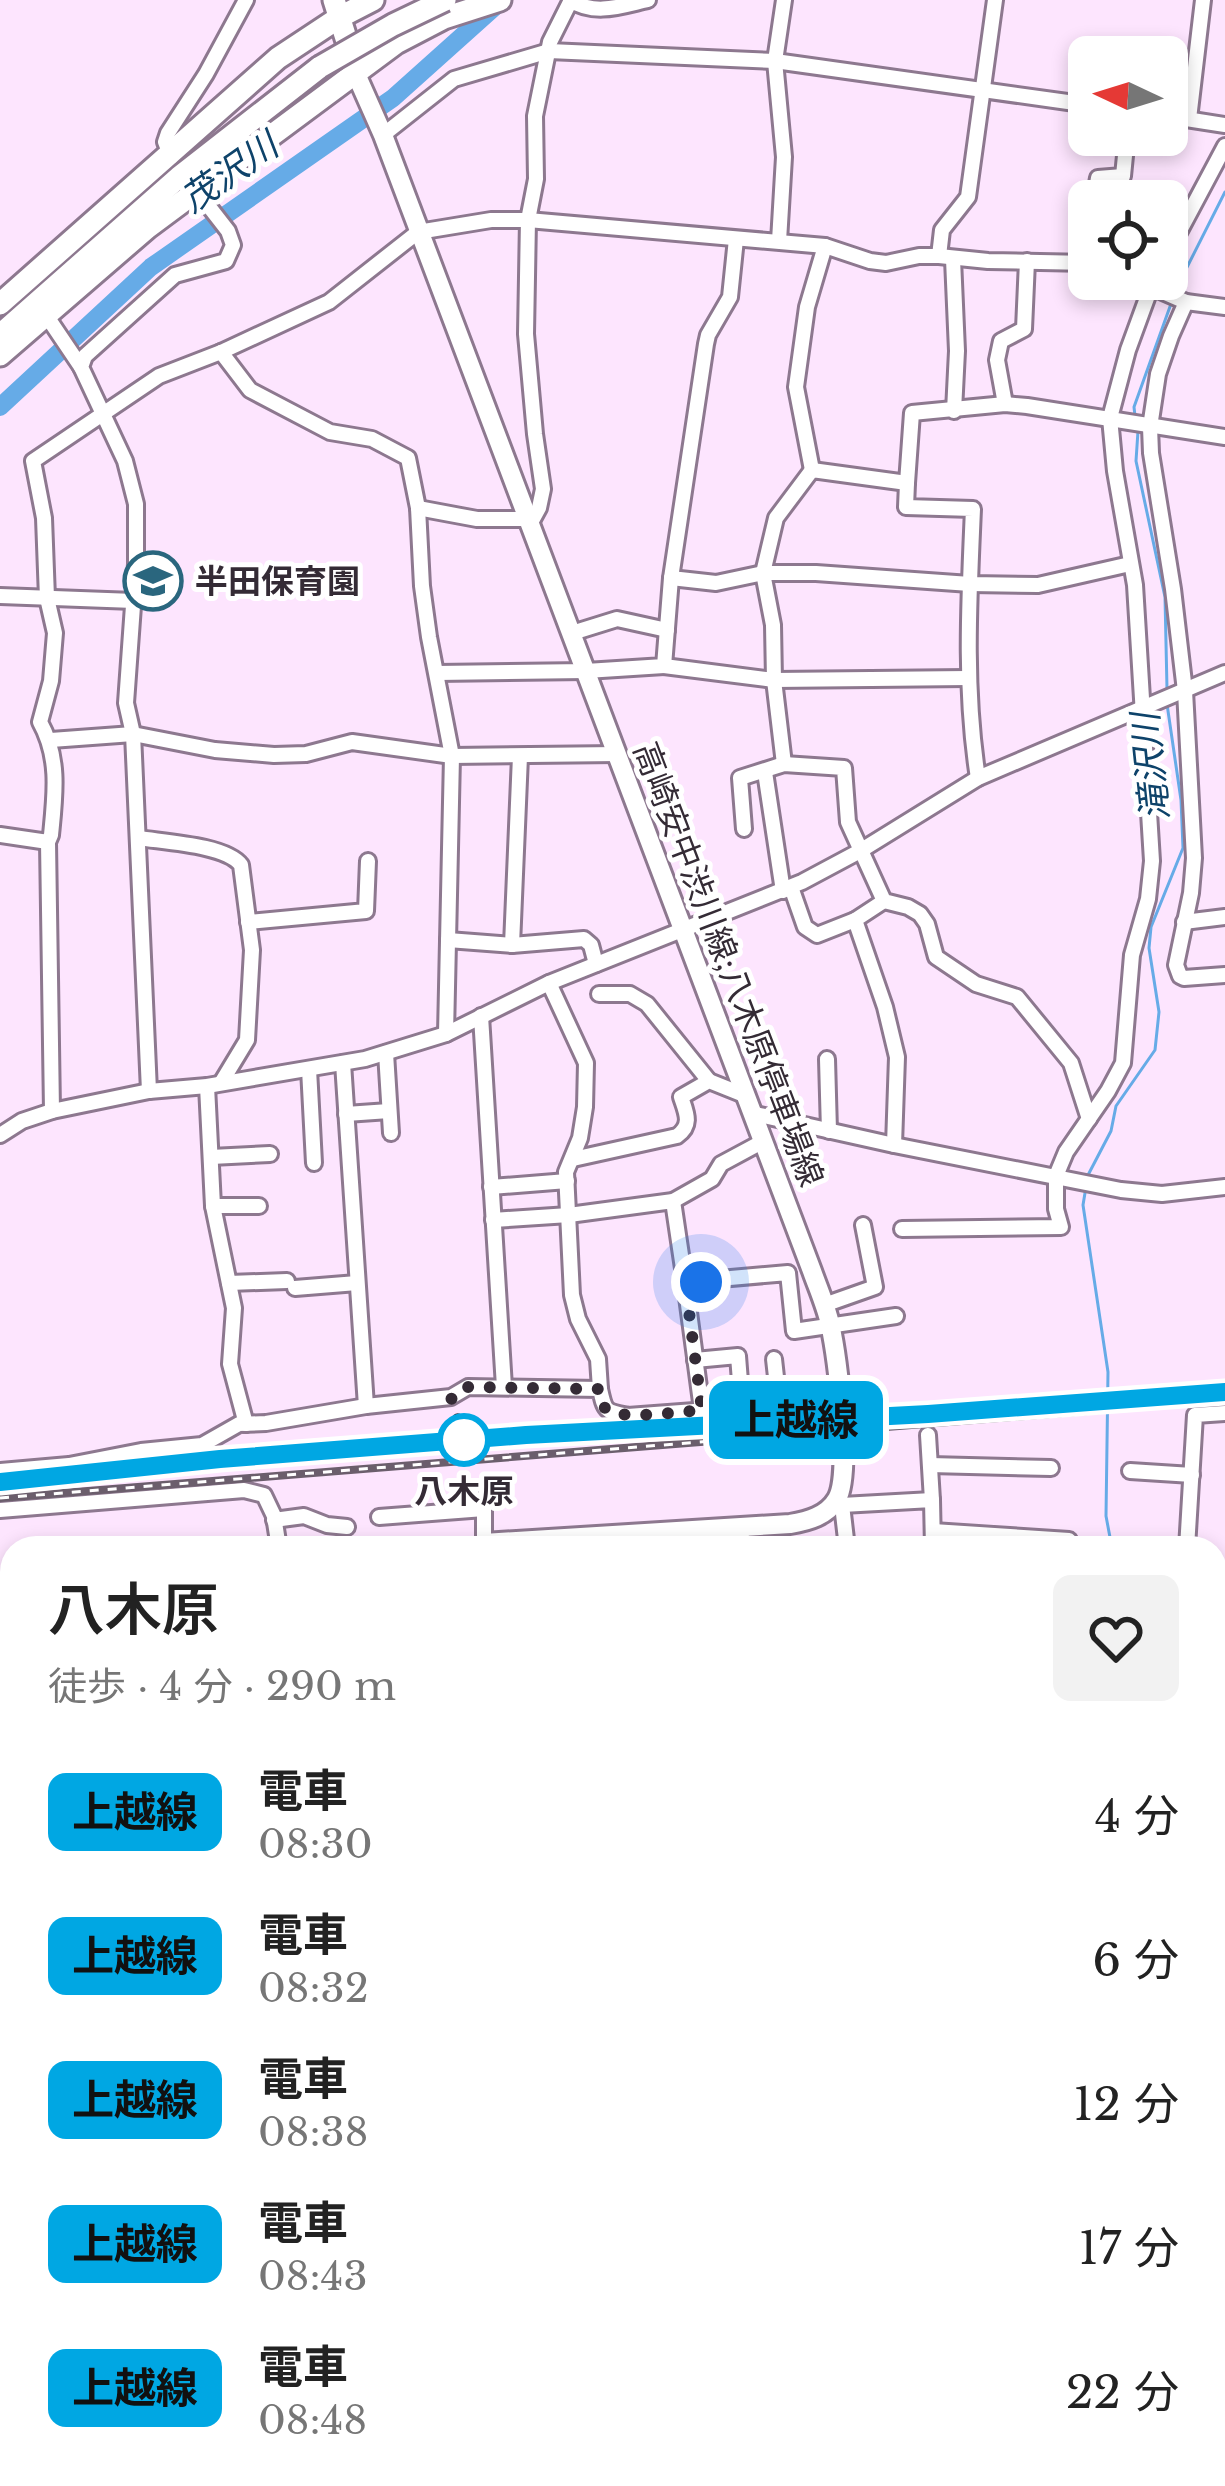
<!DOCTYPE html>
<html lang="ja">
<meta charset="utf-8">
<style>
:root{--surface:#fff;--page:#f2f2f2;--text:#222;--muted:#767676}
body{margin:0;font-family:"Libre Baskerville","Noto Sans JP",serif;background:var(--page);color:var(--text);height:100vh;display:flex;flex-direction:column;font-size:45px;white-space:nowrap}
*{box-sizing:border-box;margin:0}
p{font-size:39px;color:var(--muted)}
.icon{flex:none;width:66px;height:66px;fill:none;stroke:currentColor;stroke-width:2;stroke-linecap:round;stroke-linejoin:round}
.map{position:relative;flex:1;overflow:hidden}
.drawer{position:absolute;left:0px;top:1536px;width:1227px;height:951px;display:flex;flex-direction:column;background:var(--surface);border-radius:36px 36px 0 0;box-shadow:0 6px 18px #0003}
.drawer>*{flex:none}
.badge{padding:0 24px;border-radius:18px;font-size:42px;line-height:78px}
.needle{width:78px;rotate:274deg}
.controls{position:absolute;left:1068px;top:36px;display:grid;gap:24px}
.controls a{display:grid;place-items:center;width:120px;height:120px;border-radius:18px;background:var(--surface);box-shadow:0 6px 18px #0003;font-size:60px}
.you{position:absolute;width:60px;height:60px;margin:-30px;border:9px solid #fff;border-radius:50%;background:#1a73e8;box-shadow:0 0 0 18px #1a73e833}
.map>.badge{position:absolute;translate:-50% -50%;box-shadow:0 0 0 6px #fff}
.round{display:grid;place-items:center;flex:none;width:126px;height:126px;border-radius:18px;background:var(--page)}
.overview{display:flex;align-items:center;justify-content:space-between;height:204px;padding:0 48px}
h1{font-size:57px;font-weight:600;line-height:90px}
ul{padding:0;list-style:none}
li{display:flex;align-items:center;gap:36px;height:144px;padding:0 48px}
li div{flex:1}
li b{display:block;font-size:45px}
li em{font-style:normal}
li .badge{min-width:132px;font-weight:700;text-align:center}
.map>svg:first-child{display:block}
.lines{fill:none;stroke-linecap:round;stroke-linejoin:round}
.stream{stroke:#66abe7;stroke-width:3}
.river{stroke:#66abe7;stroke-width:18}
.minor-casing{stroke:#8d788f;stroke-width:20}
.major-casing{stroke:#8d788f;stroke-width:24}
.highway-casing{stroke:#8d788f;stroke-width:27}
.minor{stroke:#fff;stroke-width:14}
.major{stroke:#fff;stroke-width:18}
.highway{stroke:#fff;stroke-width:21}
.rail-casing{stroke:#6b5e6c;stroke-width:8}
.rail{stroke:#fff;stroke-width:3;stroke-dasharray:9;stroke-linecap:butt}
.highway-bridge-casing{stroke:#8d788f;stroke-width:27;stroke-linecap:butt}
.highway-bridge{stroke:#fff;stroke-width:21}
.line-casing{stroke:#fff;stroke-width:27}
.line{stroke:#00a7e3;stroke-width:18}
.walk{stroke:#342b35;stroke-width:12;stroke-dasharray:0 21.6}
.stop-dot{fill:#fff;stroke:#00a7e3;stroke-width:6}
.labels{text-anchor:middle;stroke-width:10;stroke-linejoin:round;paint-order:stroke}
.poi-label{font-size:33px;font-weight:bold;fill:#342b35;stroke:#fff;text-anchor:start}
.street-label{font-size:33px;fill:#342b35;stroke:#fff}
.stop-label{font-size:33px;font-weight:bold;fill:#342b35;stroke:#fff}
.water-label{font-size:36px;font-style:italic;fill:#0e436a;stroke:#fff}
</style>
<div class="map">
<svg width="1225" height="2486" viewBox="0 0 1225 2486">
<rect width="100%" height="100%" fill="#fde5fe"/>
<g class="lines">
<!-- stream -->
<g class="stream">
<path d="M1175,291l50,-99"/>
<path d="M1135,416l-1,-9 38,-106"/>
<path d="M1138,431l-2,30 29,136 2,92"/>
<path d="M1087,1177l24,-46 5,-25 39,-56 4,-38 -10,-64 2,-21 32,-79 -2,-48 -14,-96"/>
<path d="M1086,1187l-3,18 25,167 -2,144 6,32"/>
</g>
<!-- river -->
<path class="river" d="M0,407l151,-140 242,-169 106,-95"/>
<defs>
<g id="minor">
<path d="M570,0c25,16 51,6 78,0"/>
<path d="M1167,116l58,9"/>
<path d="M1189,119l14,-119"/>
<path d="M383,135l71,-56 95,-28 226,10 314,44"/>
<path d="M171,157l-6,-15 3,-9 38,-59 40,-74"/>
<path d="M1094,201l4,-23 25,-2 4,-41"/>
<path d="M779,241l5,-84 -9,-96 9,-61"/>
<path d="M1167,255l58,-109"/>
<path d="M939,256l3,-26 26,-33 27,-197"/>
<path d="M953,259l4,92 -3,60"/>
<path d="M1084,262l5,-28"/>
<path d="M1133,279l53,23 39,5"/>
<path d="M1186,302l-15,34 -13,38 -8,53 1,26 22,136 12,102 9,167 -3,35 -15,72 4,11 4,2 41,-3"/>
<path d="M46,315l35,52"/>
<path d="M221,352l29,38 80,42 42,7 36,19 10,50 4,78 7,51 23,119 -6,278"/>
<path d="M1005,404l-8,-44 4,-19 23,-12 3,-68"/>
<path d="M812,470l-16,-83 11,-80 18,-61"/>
<path d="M907,483l-1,24 67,2c-4,91 -9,180 5,269"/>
<path d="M418,508l59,11h56l6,-11 4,-19 -8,-55 -9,-100 2,-114 8,-41 -1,-63 15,-74 21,-42"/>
<path d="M671,578l45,5 47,-10h53l154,11 68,1 92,-21"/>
<path d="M0,596l134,5"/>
<path d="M572,633l45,-14 50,11"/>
<path d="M664,666l110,14 194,-2"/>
<path d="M437,673l149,-2 78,-5 7,-88 35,-234 2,-9 22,-38 6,-58"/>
<path d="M51,740l82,-6 82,16 59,5 32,-1 46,-12 100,14 166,-2"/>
<path d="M784,764l-10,-84 -1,-55 -10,-52 13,-55 36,-48 95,13 5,-70 93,-9 22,2 198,31"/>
<path d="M765,772l18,119"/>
<path d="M744,829l-4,-51 44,-14 60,4 4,54 36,79 24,6 12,7 7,10 9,33 40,27 41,13 54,66 18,56"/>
<path d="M0,835l48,7"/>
<path d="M139,838c25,4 87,7 102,27l11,85 -5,90 -26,43"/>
<path d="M791,887l14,40 12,8 38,-15"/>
<path d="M884,901l-29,19 30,87 12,50 -3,88"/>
<path d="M248,922l118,-11 2,-50"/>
<path d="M1184,922l41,-5"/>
<path d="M448,940l64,5 72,-6 7,6 5,19"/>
<path d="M512,945l8,-189"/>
<path d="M549,983l37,80 -1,44 -5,31 -14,34 6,123 6,24 20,40 2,30"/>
<path d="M599,994h31l17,10 62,77"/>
<path d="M481,1016l23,371"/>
<path d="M386,1053l5,80"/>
<path d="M827,1059l2,72"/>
<path d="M343,1063l23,343"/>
<path d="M309,1069l5,94"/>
<path d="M207,1086l6,120 21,102 -4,56 16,60"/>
<path d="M149,1091l-16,-357 -7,-31 10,-139v-60l-11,-43 -44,-94 4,-11 90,-81 51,-14 7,-16 -5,-14 -35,-45"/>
<path d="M52,1111l-4,-269 3,-7c4,-40 9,-77 -11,-113l11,-41 4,-48 -8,-35 -3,-80 -11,-57 126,-85 62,-24 108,-50 89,-70 73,-12h37l297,26 45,15 16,2 33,-7h20l49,5 101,2"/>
<path d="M751,1113l143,32 227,45 41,4 63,-7"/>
<path d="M346,1114l43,-3"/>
<path d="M0,1135l22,-14 30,-10 97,-20 58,-5 158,-27 81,-25 103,-51 253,-101 58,-31 118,-73 247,-105"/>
<path d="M211,1157l59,-3"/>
<path d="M573,1159l104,-23c16,-11 9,-24 4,-39l28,-16 35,14"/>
<path d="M491,1187l76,-6"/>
<path d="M673,1201l12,81"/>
<path d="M213,1206h46"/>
<path d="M493,1220l76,-5 104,-14 39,-22 9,-15 41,-22"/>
<path d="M902,1229l159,-2 -5,-18v-33l10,-24 42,-61 15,-28 9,-108 16,-56 4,-38 -17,-276 -20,-114 -5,-53 18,-68 26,-71"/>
<path d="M229,1283l58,-2"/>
<path d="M295,1288l62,-5"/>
<path d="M824,1305l51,-18 -12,-62"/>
<path d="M774,1359l5,45"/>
<path d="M695,1360l43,-4 4,51"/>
<path d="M702,1410l-17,-128 103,-9 6,58 102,-15"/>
<path d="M928,1435l4,65"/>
<path d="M930,1465l121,3"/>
<path d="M0,1471l69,-6 72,-14 61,-6 37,-21 27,-1 100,-17 85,-9 17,-10 132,2c5,23 5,22 28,27l212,-16"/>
<path d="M1130,1471l62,4"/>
<path d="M838,1502l4,3 5,43"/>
<path d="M842,1505l90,-5 1,48"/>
<path d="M0,1510l244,-20 20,5 10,21 5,32"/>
<path d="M379,1517l105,-8"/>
<path d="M274,1520l30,-4 23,9 20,2"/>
<path d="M933,1531l136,9"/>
<path d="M484,1543v-46"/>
<path d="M736,1548l9,-22"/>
<path d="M1187,1548l8,-133 30,-2"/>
<path d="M1215,1674h10"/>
<path d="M0,1714l12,-2"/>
<path d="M1215,1731h10"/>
<path d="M0,1761l12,2"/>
<path d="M1215,1784h10"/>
<path d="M1215,1843h10"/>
<path d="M1215,1858l10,9"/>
<path d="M0,1895h12"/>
<path d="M12,1925l-7,160 7,18"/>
<path d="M0,2168l12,-5"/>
<path d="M0,2297l12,66"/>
<path d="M1215,2397l10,-2"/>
<path d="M0,2438l12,2"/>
<path d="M683,2475v2"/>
<path d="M218,2477v-2"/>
</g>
<g id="major">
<path d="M356,74l27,61 429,1136c6,17 14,35 18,53 7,32 22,149 7,175 -10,17 -29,22 -47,25l-306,19v5"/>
<path d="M465,2475v4"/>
</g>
<g id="highway">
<path d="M334,0l21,67"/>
<path d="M0,304l278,-246 62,-41 33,-17"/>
<path d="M0,335l179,-158 141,-110"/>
<path d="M0,355l147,-127 249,-185 48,-25 56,-18"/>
<path d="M1215,2441l10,-1"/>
<path d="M1215,2461l10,-1"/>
<path d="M1067,2486l65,-11"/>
</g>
</defs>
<!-- minor casing -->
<use href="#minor" class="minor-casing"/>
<!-- major casing -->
<use href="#major" class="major-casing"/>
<!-- highway casing -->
<use href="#highway" class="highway-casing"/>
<!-- minor -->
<use href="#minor" class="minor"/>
<!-- major -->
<use href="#major" class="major"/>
<!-- highway -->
<use href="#highway" class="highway"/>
<defs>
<g id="rail">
<path d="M70,1475c227,-24 454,-43 682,-53"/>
<path d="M0,1498l1225,-98"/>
</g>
</defs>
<!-- rail casing -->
<use href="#rail" class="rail-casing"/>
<!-- rail -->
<use href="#rail" class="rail"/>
<defs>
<g id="highway-bridge">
<path d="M320,67l73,-42 52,-25"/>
<path d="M899,2486l75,-9"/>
</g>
</defs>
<!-- highway-bridge casing -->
<use href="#highway-bridge" class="highway-bridge-casing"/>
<!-- highway-bridge -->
<use href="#highway-bridge" class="highway-bridge"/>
</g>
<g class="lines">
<defs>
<path id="line" d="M0,1482l220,-23 306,-24 402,-21 297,-22"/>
</defs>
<!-- line casing -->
<use href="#line" class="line-casing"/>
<!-- line -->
<use href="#line" class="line"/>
<!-- walk -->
<path class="walk" d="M464,1440l-13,-43 17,-10 132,2c1,2 3,17 5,19 11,14 79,3 97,2l-17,-128h16"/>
</g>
<!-- icons -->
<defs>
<symbol id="school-ring" viewBox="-11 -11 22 22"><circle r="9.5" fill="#fff" stroke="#2a667e" stroke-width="1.5"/><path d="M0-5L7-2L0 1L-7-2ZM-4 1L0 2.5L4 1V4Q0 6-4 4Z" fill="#2a667e"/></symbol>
</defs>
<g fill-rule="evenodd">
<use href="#school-ring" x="120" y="548" width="66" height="66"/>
</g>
<!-- markers -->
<circle class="stop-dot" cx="464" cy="1440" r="24"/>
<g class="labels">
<!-- poi labels -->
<g class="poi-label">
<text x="195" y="593">半田保育園</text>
</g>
<!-- street labels -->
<g class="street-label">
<text transform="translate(729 964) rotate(69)" y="12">高崎安中渋川線;八木原停車場線</text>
</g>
<!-- stop labels -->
<g class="stop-label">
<text x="464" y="1503">八木原</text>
</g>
<!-- water labels -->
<g class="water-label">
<text transform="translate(229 172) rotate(-35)" y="13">茂沢川</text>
<text transform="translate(1150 767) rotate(-96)" y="13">滝沢川</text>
</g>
</g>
</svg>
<div class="controls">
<a><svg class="needle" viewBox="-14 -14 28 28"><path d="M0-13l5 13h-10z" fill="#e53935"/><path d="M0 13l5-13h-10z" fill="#767676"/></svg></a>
<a><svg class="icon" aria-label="locate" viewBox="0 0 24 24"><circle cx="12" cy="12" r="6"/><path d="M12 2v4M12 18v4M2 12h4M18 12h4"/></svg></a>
</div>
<div class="you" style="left:701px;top:1282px"></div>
<b class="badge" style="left:796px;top:1420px;background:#00a7e3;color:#111">上越線</b>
<section class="drawer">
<div class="overview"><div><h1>八木原</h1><p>徒歩 · 4 分 · 290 m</p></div><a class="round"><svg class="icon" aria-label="heart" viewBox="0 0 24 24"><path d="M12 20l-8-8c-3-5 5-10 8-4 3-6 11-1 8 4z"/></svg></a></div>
<ul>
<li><span class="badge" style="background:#00a7e3;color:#111">上越線</span><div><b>電車</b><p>08:30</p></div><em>4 分</em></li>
<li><span class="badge" style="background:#00a7e3;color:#111">上越線</span><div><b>電車</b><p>08:32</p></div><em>6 分</em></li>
<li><span class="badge" style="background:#00a7e3;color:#111">上越線</span><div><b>電車</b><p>08:38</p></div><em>12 分</em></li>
<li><span class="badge" style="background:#00a7e3;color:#111">上越線</span><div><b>電車</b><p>08:43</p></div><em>17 分</em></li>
<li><span class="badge" style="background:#00a7e3;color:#111">上越線</span><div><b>電車</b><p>08:48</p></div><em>22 分</em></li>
</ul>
</section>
</div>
